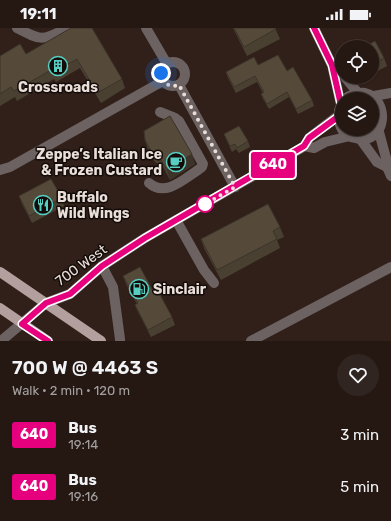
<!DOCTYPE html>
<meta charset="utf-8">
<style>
:root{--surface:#251813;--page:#312521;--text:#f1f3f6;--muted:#a3a0a0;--line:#423733}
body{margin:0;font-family:Rubik,sans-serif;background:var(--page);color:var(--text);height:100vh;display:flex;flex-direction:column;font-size:15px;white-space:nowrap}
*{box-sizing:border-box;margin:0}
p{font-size:13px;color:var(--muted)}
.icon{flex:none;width:22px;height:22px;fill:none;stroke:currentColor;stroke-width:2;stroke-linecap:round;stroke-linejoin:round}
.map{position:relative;height:313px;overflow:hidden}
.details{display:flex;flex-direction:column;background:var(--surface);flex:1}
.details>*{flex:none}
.badge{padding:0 8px;border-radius:3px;font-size:14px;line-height:26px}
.fabs{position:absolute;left:335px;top:12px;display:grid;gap:8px}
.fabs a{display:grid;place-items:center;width:44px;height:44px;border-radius:50%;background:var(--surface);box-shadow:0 1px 3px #0004,0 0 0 1px var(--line);font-size:20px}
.you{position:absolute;width:20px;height:20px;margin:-10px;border:3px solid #fff;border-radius:50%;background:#1a73e8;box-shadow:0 0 0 6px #1a73e833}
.map>.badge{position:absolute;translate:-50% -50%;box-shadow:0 0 0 2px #fff}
.round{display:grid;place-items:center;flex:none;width:42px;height:42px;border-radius:21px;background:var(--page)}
.headline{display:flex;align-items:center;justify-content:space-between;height:68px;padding:0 12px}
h1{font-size:19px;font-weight:600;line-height:30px}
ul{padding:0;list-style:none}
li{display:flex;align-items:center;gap:12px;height:52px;padding:0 12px}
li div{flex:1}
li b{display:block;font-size:15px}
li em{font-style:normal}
li .badge{min-width:44px;font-weight:700;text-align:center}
.status{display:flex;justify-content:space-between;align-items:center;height:28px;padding:0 20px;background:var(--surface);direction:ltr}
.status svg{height:11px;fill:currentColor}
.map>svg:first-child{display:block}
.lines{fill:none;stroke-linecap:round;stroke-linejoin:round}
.minor{stroke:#6c6262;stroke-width:10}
.major{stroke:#b49f9f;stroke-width:10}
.wall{fill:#494032}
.shaded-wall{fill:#3c3429}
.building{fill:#554a3a;stroke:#3c3429}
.line-casing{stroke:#fff;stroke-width:9}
.line{stroke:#e6007e;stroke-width:6}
.walk{stroke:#eaded9;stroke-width:4;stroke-dasharray:0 7.2}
.stop-dot{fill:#fff;stroke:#e6007e;stroke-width:2}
.labels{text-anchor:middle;stroke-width:3;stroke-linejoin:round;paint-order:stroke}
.poi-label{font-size:14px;font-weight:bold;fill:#eaded9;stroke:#130c09;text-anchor:start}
.street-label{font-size:14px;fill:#eaded9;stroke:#130c09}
</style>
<div class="status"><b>19:11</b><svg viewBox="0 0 49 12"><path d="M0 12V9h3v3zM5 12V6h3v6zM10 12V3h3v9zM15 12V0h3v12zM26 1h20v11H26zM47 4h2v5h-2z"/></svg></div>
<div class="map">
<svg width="391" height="313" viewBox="0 0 391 313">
<rect width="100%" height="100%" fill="#312019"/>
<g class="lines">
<!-- minor -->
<g class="minor">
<path d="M17,0c23,12 26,14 49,0"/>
<path d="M146,0l21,36"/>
<path d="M314,0l18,37 9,40"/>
<circle cx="173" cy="46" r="12"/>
<path d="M345,49l13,16"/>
<path d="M179,57l56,102"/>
<path d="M374,68l17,-3"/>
<path d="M342,75c-6,14 -4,31 13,35 32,9 36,-39 10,-45 -7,-1 -15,2 -20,6"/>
<path d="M379,104l7,26 1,9 4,9"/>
<path d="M361,112l16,22 10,5"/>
<path d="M305,118l9,2 11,-6 25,-6"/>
<path d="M0,142l10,-3 153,-86"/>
<path d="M149,155c16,14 34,-3 49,-13l4,-3 1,-3 -24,-43 -4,-3 -15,-6"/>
<path d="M176,192l28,50 10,13"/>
<path d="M102,238l11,21 7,52v2"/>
<path d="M1,313l45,-38 24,-9 32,-28 43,-28 160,-92 4,-8 30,-23"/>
<path d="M251,313l140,-74"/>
</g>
<!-- major -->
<g class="major">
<path d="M0,244l101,69"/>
<path d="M0,280l48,33"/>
</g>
</g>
<!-- wall -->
<g class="wall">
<path d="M71,0l51,51 3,9 -24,15 -21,-35 -24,14 -2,-3 -37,22 -2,-4 -15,9v-50l26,-2z"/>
<path d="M233,0h42l5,11 -33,17z"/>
<path d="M372,19l12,11 3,8 -15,8z"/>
<path d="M258,37l29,6 25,29 2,6 -16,8 -9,-17 -20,12 -6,-10 -2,-5 2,-1 -6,-11 -21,11 -8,-15 -2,-6z"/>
<path d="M224,106l24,7 2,6 -11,6 -3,-4 -4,3 -6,-13z"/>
<path d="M145,112l50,24 -25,16 -7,-13 -8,-5 -7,-12z"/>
<path d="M19,168l43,2 2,8 -32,17 -10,-19z"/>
<path d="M280,199l4,10 -7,3 3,8 -59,32 -17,-32 -3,-9z"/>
<path d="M123,248l31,17 18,24 3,8 -24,12 -13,-25 -3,-7 2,-1 -11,-20z"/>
</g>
<!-- shaded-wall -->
<path class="shaded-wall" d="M192,126l3,10 -25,16 -3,-10z"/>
<!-- building -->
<g class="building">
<path d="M71,0h21l30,51 -25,14 -20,-34 -25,14 -1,-3 -37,21 -3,-4 -11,7v-38l20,-12 6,10z"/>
<path d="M234,0h41l1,1 -32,18z"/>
<path d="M375,13l9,17 -12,7v-18h-7z"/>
<path d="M278,27l9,16 6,-4 19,33 -16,9 -9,-17 -20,12 -6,-10 3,-2 -9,-16 -21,11 -8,-15 28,-15 4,8z"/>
<path d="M170,88l22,38 -25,16 -8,-13 -7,-4 -7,-13 -1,-9z"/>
<path d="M239,98l9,15 -11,7 -2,-4 -5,2 -6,-12z"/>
<path d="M51,151l11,19 -33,18 -10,-20z"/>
<path d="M268,176l12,23 -7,4 4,8 -60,31 -16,-31z"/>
<path d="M140,239l14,26 4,-2 14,26 -24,13 -13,-25 3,-2 -15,-27z"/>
</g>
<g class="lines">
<defs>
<path id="line" d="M48,313l-26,-17 24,-21 24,-9 32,-28 43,-28 159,-92 5,-8 30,-22v-6l2,-5 -9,-40 -18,-37"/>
</defs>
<!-- line casing -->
<use href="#line" class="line-casing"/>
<!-- line -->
<use href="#line" class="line"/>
<!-- walk -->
<path class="walk" d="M161,45c1,10 8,15 18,12l56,102 -35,20 5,-3"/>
</g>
<!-- icons -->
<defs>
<symbol id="building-ring" viewBox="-11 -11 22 22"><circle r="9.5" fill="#130c09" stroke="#57cec2" stroke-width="1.5"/><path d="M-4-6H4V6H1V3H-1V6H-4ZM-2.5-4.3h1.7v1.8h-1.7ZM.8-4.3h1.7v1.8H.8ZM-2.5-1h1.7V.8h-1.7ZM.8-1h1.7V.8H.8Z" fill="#57cec2"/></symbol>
<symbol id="cafe-ring" viewBox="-11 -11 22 22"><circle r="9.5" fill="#130c09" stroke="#57cec2" stroke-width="1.5"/><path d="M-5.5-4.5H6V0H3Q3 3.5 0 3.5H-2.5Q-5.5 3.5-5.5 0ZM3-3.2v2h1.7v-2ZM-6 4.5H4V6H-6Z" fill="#57cec2"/></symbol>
<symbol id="restaurant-ring" viewBox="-11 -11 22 22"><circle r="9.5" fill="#130c09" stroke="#57cec2" stroke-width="1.5"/><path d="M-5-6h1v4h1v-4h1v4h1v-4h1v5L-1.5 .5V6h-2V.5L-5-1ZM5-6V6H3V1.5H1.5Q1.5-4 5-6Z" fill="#57cec2"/></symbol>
<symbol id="fuel-ring" viewBox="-11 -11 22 22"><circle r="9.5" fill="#130c09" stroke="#57cec2" stroke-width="1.5"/><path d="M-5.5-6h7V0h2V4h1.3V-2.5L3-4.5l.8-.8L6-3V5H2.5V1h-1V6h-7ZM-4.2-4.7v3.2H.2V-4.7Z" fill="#57cec2"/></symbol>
</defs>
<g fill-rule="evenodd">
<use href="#building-ring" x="47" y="27" width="22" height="22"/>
<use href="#cafe-ring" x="165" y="123" width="22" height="22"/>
<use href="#restaurant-ring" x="32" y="166" width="22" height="22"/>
<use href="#fuel-ring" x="128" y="250" width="22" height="22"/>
</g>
<!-- markers -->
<circle class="stop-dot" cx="205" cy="176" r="8"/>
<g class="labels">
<!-- poi labels -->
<g class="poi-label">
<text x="58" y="64" text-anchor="middle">Crossroads</text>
<text x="162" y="131" text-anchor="end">Zeppe’s Italian Ice<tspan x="162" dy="16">&amp; Frozen Custard</tspan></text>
<text x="57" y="174">Buffalo<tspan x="57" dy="16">Wild Wings</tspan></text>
<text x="153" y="266">Sinclair</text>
</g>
<!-- street labels -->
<g class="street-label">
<text transform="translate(81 237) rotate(-36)" y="5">700 West</text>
</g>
</g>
</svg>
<div class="fabs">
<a><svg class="icon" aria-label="locate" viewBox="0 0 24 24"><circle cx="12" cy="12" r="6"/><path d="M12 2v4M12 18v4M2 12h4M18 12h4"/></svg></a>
<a><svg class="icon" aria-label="layers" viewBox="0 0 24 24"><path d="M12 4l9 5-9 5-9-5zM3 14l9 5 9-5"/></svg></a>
</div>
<div class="you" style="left:161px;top:45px"></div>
<b class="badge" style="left:273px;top:137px;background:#e6007e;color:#fff">640</b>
</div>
<section class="details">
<div class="headline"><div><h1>700 W @ 4463 S</h1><p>Walk · 2 min · 120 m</p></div><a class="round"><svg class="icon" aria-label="heart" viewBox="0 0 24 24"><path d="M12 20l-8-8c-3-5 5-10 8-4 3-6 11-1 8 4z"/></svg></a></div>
<ul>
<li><span class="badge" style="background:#e6007e;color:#fff">640</span><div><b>Bus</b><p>19:14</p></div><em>3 min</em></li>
<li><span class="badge" style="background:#e6007e;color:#fff">640</span><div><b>Bus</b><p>19:16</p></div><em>5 min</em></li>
</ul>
</section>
